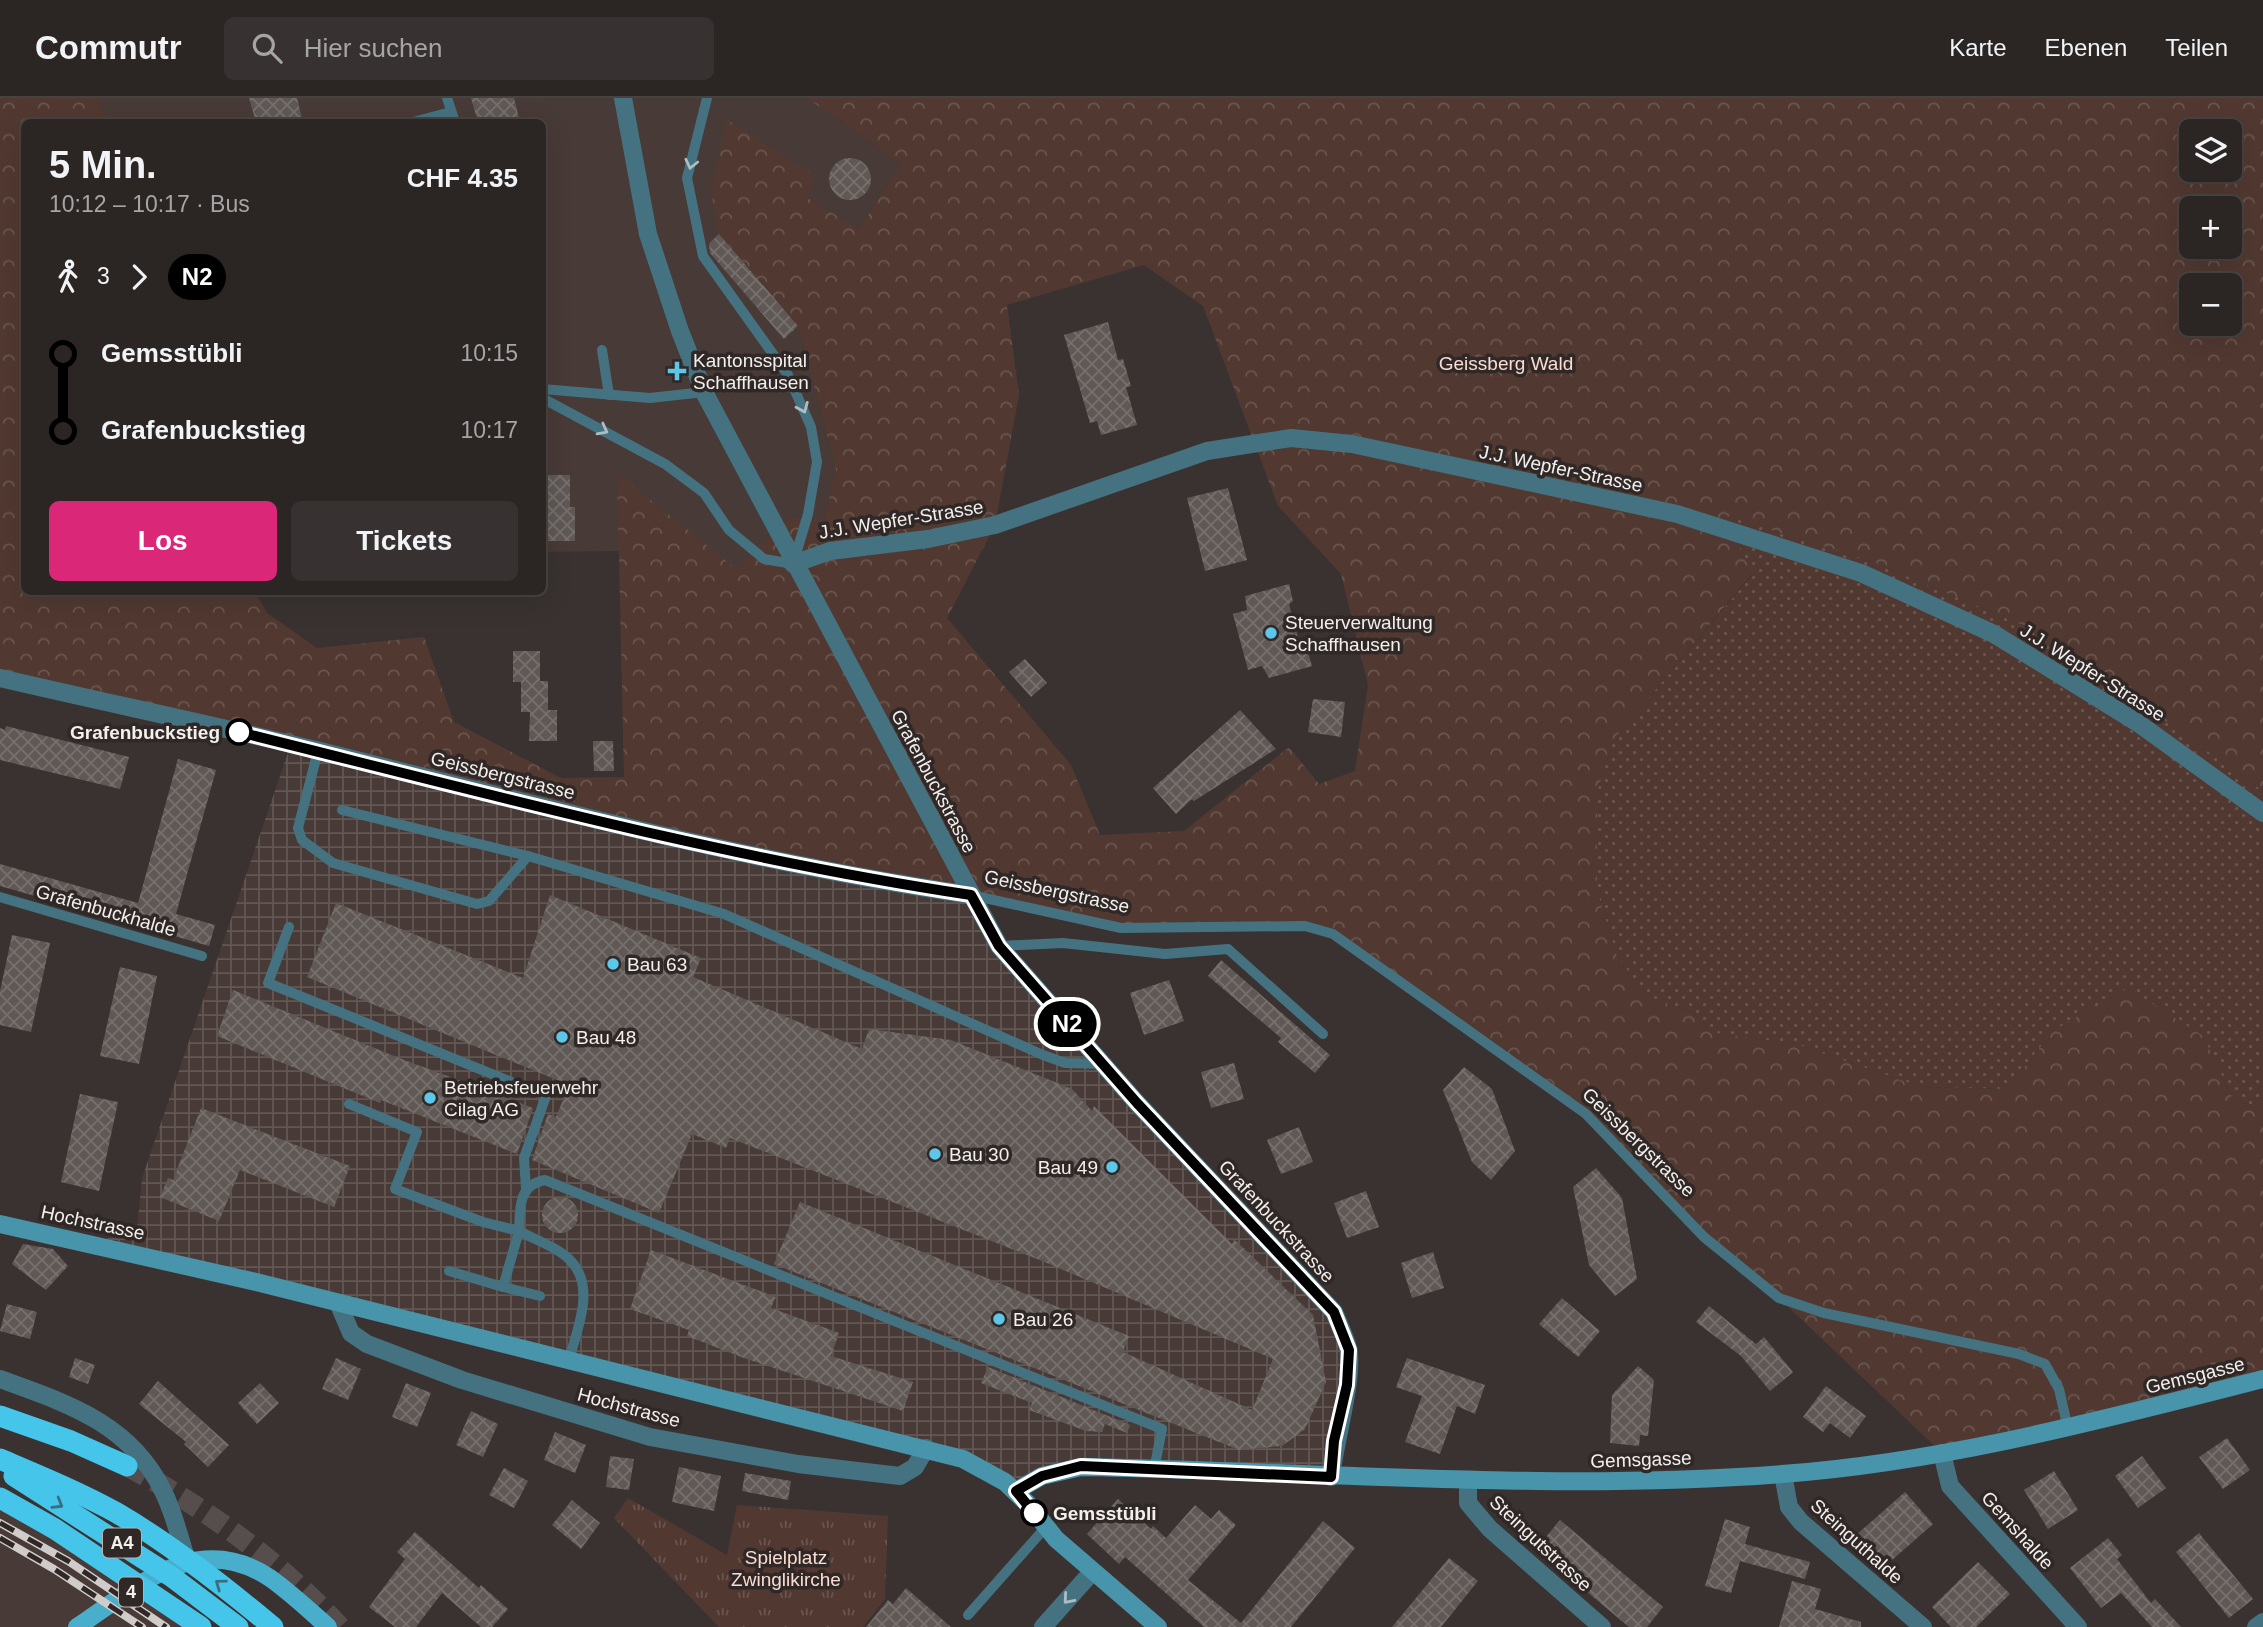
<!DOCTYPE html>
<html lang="de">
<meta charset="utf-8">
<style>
:root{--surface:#2b2624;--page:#373231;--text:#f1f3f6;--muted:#a6a5a6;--line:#474341;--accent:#db2777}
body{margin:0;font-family:Arial,sans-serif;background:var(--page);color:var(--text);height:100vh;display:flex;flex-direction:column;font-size:26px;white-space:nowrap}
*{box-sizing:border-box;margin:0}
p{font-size:23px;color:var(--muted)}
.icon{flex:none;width:38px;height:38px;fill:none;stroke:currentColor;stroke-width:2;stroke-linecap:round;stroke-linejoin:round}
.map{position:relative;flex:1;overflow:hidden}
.drawer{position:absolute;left:21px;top:21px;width:525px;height:476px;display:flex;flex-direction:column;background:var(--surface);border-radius:10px;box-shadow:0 7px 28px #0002,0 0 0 2px var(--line)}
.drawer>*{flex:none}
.badge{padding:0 14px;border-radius:23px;font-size:24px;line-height:46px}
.fabs{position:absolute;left:2179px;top:21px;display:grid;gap:14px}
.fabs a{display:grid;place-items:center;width:63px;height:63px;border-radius:10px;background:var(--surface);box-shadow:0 7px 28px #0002,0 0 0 2px var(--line);font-size:35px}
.map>.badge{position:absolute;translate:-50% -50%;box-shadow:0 0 0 4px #fff}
.legs{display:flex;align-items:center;gap:10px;height:77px;padding:0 28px;font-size:23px}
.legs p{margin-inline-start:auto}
.head{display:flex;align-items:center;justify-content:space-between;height:119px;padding:0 28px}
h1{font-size:38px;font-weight:700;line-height:52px}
.primary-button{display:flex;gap:14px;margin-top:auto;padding:14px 28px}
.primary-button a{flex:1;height:80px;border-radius:10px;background:var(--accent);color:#fff;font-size:28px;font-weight:700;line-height:80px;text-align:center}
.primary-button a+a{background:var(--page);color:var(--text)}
ul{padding:0 28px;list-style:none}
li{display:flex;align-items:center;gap:24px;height:77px;font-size:26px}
li i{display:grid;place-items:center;width:10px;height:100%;margin:0 9px;background:currentColor}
li i::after{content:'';width:18px;height:18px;margin:-9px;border:5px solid;border-radius:50%;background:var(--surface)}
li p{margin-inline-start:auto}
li:first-child i{background:linear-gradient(#0000 50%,currentColor 0)}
li:last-child i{background:linear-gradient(currentColor 50%,#0000 0)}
header{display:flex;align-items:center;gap:42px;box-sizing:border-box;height:98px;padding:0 35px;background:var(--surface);border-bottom:2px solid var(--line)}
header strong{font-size:33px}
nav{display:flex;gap:38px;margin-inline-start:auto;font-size:24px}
.search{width:490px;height:63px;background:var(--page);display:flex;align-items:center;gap:18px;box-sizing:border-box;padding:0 24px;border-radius:10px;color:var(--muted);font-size:26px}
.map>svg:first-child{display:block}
.built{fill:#483a36}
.industrial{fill:url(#industrial-grid)}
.grass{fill:url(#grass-dots)}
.forest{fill:url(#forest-crowns);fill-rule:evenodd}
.park{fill:url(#park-tufts)}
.building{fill:url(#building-cross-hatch)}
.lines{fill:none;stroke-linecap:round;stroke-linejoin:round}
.highway-tunnel{stroke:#554e4c;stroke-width:21;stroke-dasharray:21 10;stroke-linecap:butt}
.lane{stroke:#457280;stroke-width:10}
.street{stroke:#457280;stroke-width:18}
.secondary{stroke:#4894ab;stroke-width:18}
.primary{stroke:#48aecc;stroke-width:18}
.highway{stroke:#45c5ea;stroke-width:21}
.rail-casing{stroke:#d0ccca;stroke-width:8}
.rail{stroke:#2f2826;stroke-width:5;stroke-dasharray:16;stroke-linecap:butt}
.oneway{stroke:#adbdc1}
.oneway2{stroke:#396f7e}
.line-1-casing{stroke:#fff;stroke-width:16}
.line-1{stroke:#000;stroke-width:10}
.poi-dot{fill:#5cc7e8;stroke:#2f2826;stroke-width:2.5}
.stop-1-dot{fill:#fff;stroke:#000;stroke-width:3.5}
.labels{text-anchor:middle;stroke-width:7;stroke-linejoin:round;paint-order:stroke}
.shield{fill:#2f2826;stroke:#b8b3b1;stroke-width:2}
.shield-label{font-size:18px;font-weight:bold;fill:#f3efed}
.poi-label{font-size:19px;fill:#f3efed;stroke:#2f2826;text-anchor:start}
.park-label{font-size:19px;fill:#fadcd2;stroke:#2f2826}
.street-label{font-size:19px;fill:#f3efed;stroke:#2f2826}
.stop-label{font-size:19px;font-weight:bold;fill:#f3efed;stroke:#2f2826;text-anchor:end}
</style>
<header>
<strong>Commutr</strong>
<div class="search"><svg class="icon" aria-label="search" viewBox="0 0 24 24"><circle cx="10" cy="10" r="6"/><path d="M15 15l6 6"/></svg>Hier suchen</div>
<nav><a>Karte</a><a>Ebenen</a><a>Teilen</a></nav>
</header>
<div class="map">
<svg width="2263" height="1529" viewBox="0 0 2263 1529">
<defs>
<pattern id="industrial-grid" width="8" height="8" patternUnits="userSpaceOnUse" patternTransform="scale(1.75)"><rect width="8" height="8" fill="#483a36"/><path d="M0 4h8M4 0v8" fill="none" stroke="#635753"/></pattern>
<pattern id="grass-dots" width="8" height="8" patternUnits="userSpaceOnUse" patternTransform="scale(1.75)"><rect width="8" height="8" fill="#513931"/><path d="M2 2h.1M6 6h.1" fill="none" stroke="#6a564f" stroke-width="1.8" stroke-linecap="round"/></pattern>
<pattern id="forest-crowns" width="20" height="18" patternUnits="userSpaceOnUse" patternTransform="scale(1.75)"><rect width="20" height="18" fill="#513931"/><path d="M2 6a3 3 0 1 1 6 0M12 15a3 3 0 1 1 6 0" fill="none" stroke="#6a564f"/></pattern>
<pattern id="park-tufts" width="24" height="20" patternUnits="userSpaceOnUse" patternTransform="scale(1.75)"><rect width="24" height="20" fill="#513931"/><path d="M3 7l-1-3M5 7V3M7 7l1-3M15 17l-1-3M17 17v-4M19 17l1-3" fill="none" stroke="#6a564f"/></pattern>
<pattern id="building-cross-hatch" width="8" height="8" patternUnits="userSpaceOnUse" patternTransform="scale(1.75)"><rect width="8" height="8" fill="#5f5855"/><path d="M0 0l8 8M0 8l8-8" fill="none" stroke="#76706e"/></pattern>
</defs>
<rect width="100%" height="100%" fill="#393230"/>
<!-- built -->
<g class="built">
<path d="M97,0h710l94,66 -42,65 -51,-31 -89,36 79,92 38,143 -12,51 -32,-4 -57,53 -118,-95 4,77 -78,1 -1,-430h-434z"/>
<path d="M0,1410l69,39 120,80h-189z"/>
</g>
<!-- industrial -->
<path class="industrial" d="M291,646l680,151 28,51 335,366 15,38 -18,127 -226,-10 -89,24 -30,-22 -893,-226 44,-14 5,-51z"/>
<!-- grass -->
<path class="grass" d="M1723,416l148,47 149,63 119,78 124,89v316l-29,-6 -31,-65 -149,-6 -47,59 -86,-2 -125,-43 -81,-11 -22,-20 -48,-18 -28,-39 -20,-65v-99l17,-53 138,-164z"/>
<!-- forest -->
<path class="forest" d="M0,0h97l11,24h-84v470h231l12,21 50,35 107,-11 30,85 107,56 63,-1 -7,-304 118,95 57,-52 32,4 12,-51 -38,-143 -79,-92 -8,-43 16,-71 88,55 -7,23 51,31 42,-65 -94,-66h1456v693l-124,-89 -119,-78 -149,-63 -147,-46 28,59 -138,165 -17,53v99l20,65 28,39 48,18 22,20 81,11 125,43 86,2 47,-59 74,-42 75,48 31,65 29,6v272l-321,74 -163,-155 -75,-61 -118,-123 -253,-180 -28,-8 -184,2 -235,-45 -886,-205zM2191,33h39v39h-39zM2191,110h39v39h-39zM1144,167l59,41 75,200 63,68 27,111 -13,86 -36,13 -30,-37 -105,84 -84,4 -29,-70 -124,-147 48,-93 24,-130 -12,-90zM2191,187h39v39h-39z"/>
<!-- park -->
<path class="park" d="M628,1400l99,57 10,-50 151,11 -3,83 -22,28h-144l-105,-109z"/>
<!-- building -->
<g class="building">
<path d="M249,0h48l6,24h-47z"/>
<path d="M471,0h43l5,20 -16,4h-25z"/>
<circle cx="850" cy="81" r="21"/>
<path d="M719,136l79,92 -14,13 -74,-86 -1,-9z"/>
<path d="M1108,224l10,38 5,-1 8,27 -5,1 11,38 -36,10 -4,-14 -7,2 -26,-88z"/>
<path d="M542,377h28v32h5v34h-32z"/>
<path d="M1228,390l19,72 -42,11 -18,-73z"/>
<path d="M1289,486l4,17 -4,3 12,45h6l5,17 -43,12 -7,-12 -14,4 -15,-56 14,-4 -2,-14z"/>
<path d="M513,553h27v30h8v29h9v31h-28l1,-29h-9v-30h-8z"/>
<path d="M1025,561l22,24 -16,14 -22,-25z"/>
<path d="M1313,601l32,3 -4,35 -33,-5z"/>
<path d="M1240,612l36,39 -82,52 -2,-2 -16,15 -23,-26z"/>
<path d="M6,628l123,31 -9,32 -120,-29v-32l5,2z"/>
<path d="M593,643h20l1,30h-20z"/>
<path d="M178,661l38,11 -40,144 39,11 -6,21 -209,-60v-22l138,39z"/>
<path d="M550,797l151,63 -8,19 169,72 7,-20 82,11 121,49 20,22 2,-5 138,138 2,-5 79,76 13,67 -21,47 -23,17 -43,4 -465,-186 26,-62 329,134 -6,16 129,58 21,-51 -231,-98 -312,-123 -4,10 -34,-14 -33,79 -127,-53 16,-46 8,3 13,-32 -262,-108 29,-74 187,75z"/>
<path d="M12,837l38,8 -19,89 -31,-7v-34z"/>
<path d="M1221,862l109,95 -15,18 -37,-31 3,-4 -73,-62z"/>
<path d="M120,869l37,9 -18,88 -39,-8z"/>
<path d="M1169,882l15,41 -40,14 -14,-42z"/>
<path d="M233,892l166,68 134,50 -16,46 -136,-54 -1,3 -163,-67z"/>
<path d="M1234,965l10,36 -33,9 -10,-36z"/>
<path d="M1464,969l28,22 23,62 -24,29 -19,-18 -29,-72z"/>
<path d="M80,996l38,8 -19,89 -38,-9z"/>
<path d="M201,1010l149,58 -16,41 -94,-37 -21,51 -59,-24 8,-19 5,2z"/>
<path d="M1299,1029l14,35 -32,12 -14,-34z"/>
<path d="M1596,1070l26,30 15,81 -22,17 -26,-31 -16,-78z"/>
<path d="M1366,1093l13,36 -32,11 -13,-35z"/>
<circle cx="560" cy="1117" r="18"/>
<path d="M23,1146l30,5 15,17 -22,24 -34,-26z"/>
<path d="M651,1152l125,47 -5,11 68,25 -8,23 82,26 -10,29 -159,-53 -57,-22 2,-6 -59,-21z"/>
<path d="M1433,1154l11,36 -32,10 -11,-35z"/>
<path d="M1562,1200l38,33 -22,26 -39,-33z"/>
<path d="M7,1206l30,8 -7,27 -30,-8z"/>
<path d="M1709,1208l47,38 8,-7 29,35 -23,19 -29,-35 -45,-34z"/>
<path d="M75,1260l20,7 -7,19 -19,-7z"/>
<path d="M336,1260l25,11 -13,31 -26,-11z"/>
<path d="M1407,1260l78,27 -10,29 -18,-8 -17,48 -35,-12 17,-46 -26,-9z"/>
<path d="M1638,1268l16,14 -6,56 -8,-1 -1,11 -29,-3 2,-48z"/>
<path d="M988,1269l142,58 -3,8 -22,-9 -3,8 -16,-1 -57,-21 3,-7 -51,-20z"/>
<path d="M158,1283l71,64 -21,22 -24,-23 2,-2 -47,-38z"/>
<path d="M260,1285l19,20 -22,21 -19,-21z"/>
<path d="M406,1285l25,10 -14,34 -25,-10z"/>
<path d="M1826,1288l40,30 -16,22 -20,-15 -7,9 -20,-15z"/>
<path d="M471,1313l27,13 -15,33 -27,-12z"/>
<path d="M555,1334l31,13 -11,28 -31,-13z"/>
<path d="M2227,1340l23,32 -27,19 -24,-32z"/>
<path d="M610,1358l24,3 -5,31 -23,-3z"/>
<path d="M2142,1358l24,32 -28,20 -23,-32z"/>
<path d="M679,1369l42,9 -7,35 -42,-9z"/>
<path d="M504,1370l24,13 -14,27 -25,-13z"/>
<path d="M2054,1373l24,39 -30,19 -24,-39z"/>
<path d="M745,1375l46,8 -3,19 -46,-9z"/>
<path d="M1905,1394l28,32 -50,44 -28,-32z"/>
<path d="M1118,1401l33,30 2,-3 13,12 29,-33 16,14 8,-9 17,15 -48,55 53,43 82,-102 32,27 -64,79h-87l-79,-70 -6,7 -32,-30z"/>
<path d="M572,1402l28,23 -19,26 -29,-24z"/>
<path d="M1725,1421l25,8 -5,17 65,18 -5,17 -65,-18 -9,32 -26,-7z"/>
<path d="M1560,1422l103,87 -16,20h-18l-93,-78z"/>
<path d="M415,1434l64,56 2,-3 27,24 -16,18h-11l-39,-34 -26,34h-21l-26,-20 36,-48 -8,-7z"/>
<path d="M2199,1435l54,66 -24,19 -53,-66z"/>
<path d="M2108,1440l14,17 -5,4 34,44 4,-4 26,28h-29l-31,-34 -20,15 -31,-40z"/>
<path d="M1449,1460l29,23 -37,46h-49z"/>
<path d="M1978,1464l32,32 -34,33h-25l-19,-20z"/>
<path d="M1792,1483l29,8 -6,20 46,13v5h-82z"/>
<path d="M906,1490l45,39h-85l22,-27 5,4z"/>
</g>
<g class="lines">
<!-- highway-tunnel -->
<path class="highway-tunnel" d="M127,1368c78,41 153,96 213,161"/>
<!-- lane -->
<g class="lane">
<path d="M447,0l8,24"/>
<path d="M413,24l38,-10"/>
<path d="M602,252l7,45"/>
<path d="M542,291l108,9 54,-6"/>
<path d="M542,300l123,66 39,29 25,37 35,29 29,5 15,-50 9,-52 -6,-35 -23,-52 -85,-119 -16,-78 20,-80"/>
<path d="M318,653l-20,77 4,12 31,23 144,41 12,-3 39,-45"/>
<path d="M342,712l186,46 196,58 319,141 22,8 38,1"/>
<path d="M971,797l150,33 184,-2 28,8 253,180 118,123 75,61 45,15 195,41 26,10 14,25 9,40"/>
<path d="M0,799l202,59"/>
<path d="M289,829l-21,56 278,113 -22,62 2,31"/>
<path d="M999,848l64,-3 102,11 63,-5 95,85"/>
<path d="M349,1006l68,28 -22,57 88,33 36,9 -16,56 -54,-16"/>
<path d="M503,1189l37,9"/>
<path d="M569,1262c8,-31 27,-72 2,-99 -12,-13 -37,-22 -52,-30 1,-23 -1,-46 26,-51l617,249 -8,41"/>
<path d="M968,1517l77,-87"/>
</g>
<!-- street -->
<g class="street">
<path d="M623,0l25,136 32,97 24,61 295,554 138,157 197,209c5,12 11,24 14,36 7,25 -14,98 -17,129"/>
<path d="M793,466l37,-13 98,-12 67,-14 212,-74 84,-13 61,6 325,70 184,59 133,61 144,89 125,90"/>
<path d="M0,580c107,25 214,47 320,73 215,53 431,112 651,144"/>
<path d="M339,1207l12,28 16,11 95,36 188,57 148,27 102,12 15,-9 11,-19"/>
<path d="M0,1281c66,24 130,44 163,112 11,22 17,47 24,71"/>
<path d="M1942,1355l8,33 128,141"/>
<path d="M1783,1376l6,33 12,15 122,105"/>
<path d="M1468,1384v21l22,26 112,98"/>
<path d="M1043,1529l49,-55"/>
<path d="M2256,1529l7,-5"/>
</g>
<!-- secondary -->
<g class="secondary">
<path d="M0,1126l256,58 707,177 42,23 23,22 28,35 102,88"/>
<path d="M1016,1393l26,-15 39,-9c234,4 467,25 701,7 163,-12 323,-55 481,-95"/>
</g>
<!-- primary -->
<path class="primary" d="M77,1529c60,-40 120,-98 193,-49 21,15 39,32 58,49"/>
<!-- highway -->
<g class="highway">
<path d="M0,1318l71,25 56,25"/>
<path d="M0,1361c40,17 79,33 117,54 55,32 107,73 156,114"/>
<path d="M14,1378l158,101 66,50"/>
<path d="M0,1400l55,31 146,98"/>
</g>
<defs>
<g id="rail">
<path d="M0,1425l68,38 98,66"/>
<path d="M0,1440l54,31 88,58"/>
</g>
</defs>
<!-- rail casing -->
<use href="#rail" class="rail-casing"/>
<!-- rail -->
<use href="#rail" class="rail"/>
</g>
<!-- one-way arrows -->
<defs><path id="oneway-chevron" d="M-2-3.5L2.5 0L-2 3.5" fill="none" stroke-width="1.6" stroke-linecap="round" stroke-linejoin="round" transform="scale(1.75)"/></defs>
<g class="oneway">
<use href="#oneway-chevron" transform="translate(691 66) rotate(103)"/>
<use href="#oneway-chevron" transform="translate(803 310) rotate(67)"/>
<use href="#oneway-chevron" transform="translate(603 332) rotate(28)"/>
<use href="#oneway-chevron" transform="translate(1068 1501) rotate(131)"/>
</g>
<g class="oneway2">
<use href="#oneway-chevron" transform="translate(58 1406) rotate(31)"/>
<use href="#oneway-chevron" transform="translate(220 1486) rotate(-144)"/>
</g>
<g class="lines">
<defs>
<path id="line-1" d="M239,634c242,60 485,126 732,163l28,51 138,157 197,209 15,38 -2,35 -13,56 -3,36 -250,-11 -39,10 -26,15 18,22"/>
</defs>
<!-- line-1 casing -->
<use href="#line-1" class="line-1-casing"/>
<!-- line-1 -->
<use href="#line-1" class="line-1"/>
</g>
<!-- markers -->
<g class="poi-dot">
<path d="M673.5 262.5h7v7h7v7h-7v7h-7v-7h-7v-7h7z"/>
<circle cx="1271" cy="535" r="7"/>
<circle cx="613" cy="866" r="7"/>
<circle cx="562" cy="939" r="7"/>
<circle cx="430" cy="1000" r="7"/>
<circle cx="935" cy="1056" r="7"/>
<circle cx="1112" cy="1069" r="7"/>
<circle cx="999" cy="1221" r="7"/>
</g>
<g class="stop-1-dot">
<circle cx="239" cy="634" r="12"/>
<circle cx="1034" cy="1415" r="12"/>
</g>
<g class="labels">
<!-- shield labels -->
<g class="shield">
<rect x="103" y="1430.5" width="38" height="29" rx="5"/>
<rect x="119" y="1479.5" width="24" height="29" rx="5"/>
</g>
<g class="shield-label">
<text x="122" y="1451">A4</text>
<text x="131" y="1500">4</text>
</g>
<!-- poi labels -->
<g class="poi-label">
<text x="693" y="269">Kantonsspital<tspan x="693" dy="22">Schaffhausen</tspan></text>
<text x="1285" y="531">Steuerverwaltung<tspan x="1285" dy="22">Schaffhausen</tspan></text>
<text x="627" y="873">Bau 63</text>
<text x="576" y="946">Bau 48</text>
<text x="444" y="996">Betriebsfeuerwehr<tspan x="444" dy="22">Cilag AG</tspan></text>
<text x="949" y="1063">Bau 30</text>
<text x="1098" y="1076" text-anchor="end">Bau 49</text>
<text x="1013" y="1228">Bau 26</text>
</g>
<!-- park labels -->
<g class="park-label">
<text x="1506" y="272">Geissberg Wald</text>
<text x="786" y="1466">Spielplatz<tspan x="786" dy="22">Zwinglikirche</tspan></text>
</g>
<!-- street labels -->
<g class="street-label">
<text transform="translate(1561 370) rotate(12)" y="7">J.J. Wepfer-Strasse</text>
<text transform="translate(901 421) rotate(-9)" y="7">J.J. Wepfer-Strasse</text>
<text transform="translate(2093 574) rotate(32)" y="7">J.J. Wepfer-Strasse</text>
<text transform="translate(503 677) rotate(14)" y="7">Geissbergstrasse</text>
<text transform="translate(934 683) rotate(62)" y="7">Grafenbuckstrasse</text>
<text transform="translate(1057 793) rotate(12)" y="7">Geissbergstrasse</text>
<text transform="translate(106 812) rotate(16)" y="7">Grafenbuckhalde</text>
<text transform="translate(1639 1044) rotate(44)" y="7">Geissbergstrasse</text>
<text transform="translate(1277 1123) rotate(47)" y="7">Grafenbuckstrasse</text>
<text transform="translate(93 1124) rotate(12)" y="7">Hochstrasse</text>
<text transform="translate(2195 1277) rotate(-14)" y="7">Gemsgasse</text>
<text transform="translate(629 1309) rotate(15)" y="7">Hochstrasse</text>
<text transform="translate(1641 1361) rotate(-2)" y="7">Gemsgasse</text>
<text transform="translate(2018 1432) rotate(48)" y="7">Gemshalde</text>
<text transform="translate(1857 1443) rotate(42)" y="7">Steinguthalde</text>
<text transform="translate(1541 1445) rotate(43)" y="7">Steingutstrasse</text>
</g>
<!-- stop labels -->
<g class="stop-label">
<text x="220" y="641">Grafenbuckstieg</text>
<text x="1053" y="1422" text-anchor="start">Gemsstübli</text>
</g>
</g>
</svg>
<div class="fabs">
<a><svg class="icon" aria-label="layers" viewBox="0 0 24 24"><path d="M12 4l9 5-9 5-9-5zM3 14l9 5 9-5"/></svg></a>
<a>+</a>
<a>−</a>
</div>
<b class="badge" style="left:1067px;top:926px;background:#000;color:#fff">N2</b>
<section class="drawer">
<div class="head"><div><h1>5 Min.</h1><p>10:12 – 10:17 · Bus</p></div><b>CHF 4.35</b></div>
<div class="legs"><svg class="icon" aria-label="walk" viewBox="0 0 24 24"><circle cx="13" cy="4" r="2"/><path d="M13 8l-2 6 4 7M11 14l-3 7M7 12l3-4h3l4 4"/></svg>3<svg class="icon" aria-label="forward" viewBox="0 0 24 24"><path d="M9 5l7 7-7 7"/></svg><b class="badge" style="background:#000;color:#fff">N2</b></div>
<ul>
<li><i style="color:#000"></i><b>Gemsstübli</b><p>10:15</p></li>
<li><i style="color:#000"></i><b>Grafenbuckstieg</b><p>10:17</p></li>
</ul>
<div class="primary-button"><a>Los</a><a>Tickets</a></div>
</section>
</div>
